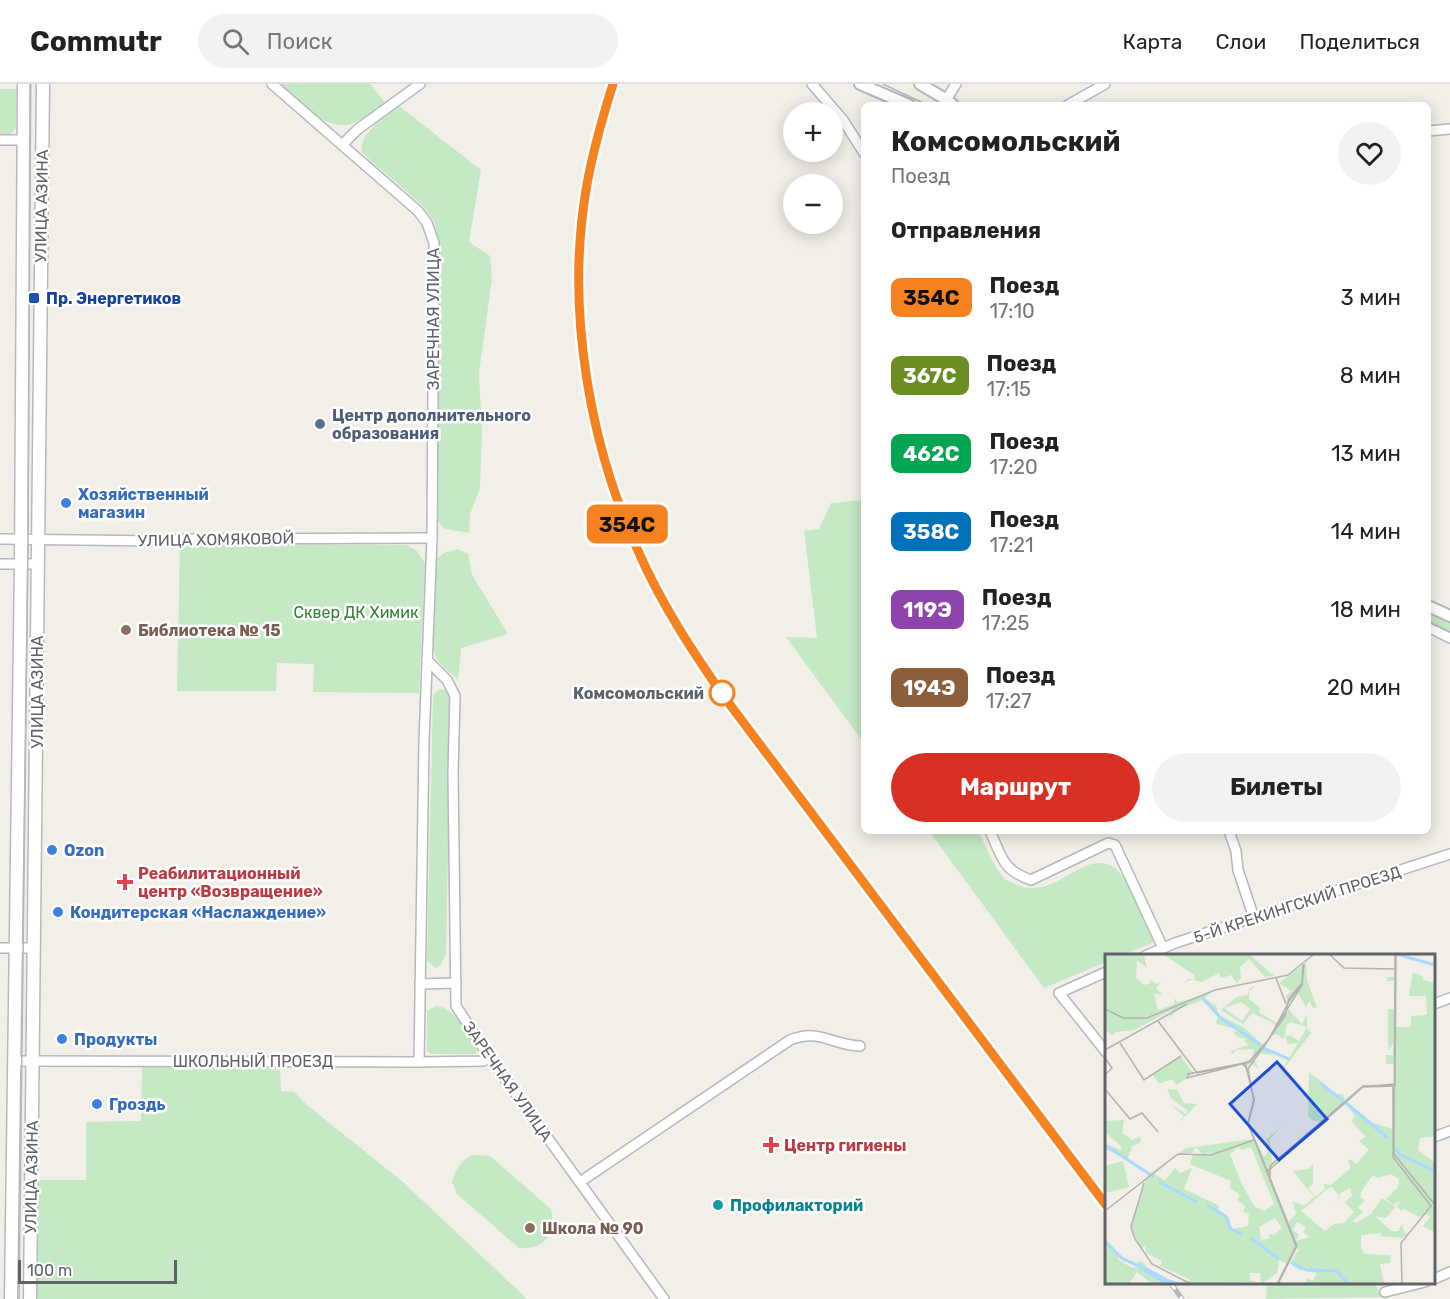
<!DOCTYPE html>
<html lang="ru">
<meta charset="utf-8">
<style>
:root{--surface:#fff;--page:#f2f2f2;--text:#222;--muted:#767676;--line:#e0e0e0;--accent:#d93025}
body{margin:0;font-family:Rubik,sans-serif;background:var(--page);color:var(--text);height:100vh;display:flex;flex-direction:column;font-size:22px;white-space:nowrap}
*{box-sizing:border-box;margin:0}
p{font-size:20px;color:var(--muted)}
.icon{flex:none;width:33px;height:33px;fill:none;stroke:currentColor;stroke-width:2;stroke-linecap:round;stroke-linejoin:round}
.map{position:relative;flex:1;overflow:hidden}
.panel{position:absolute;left:861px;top:18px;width:570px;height:732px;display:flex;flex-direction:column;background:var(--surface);border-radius:9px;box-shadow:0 3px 15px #0003}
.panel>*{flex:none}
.badge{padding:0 12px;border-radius:9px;font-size:21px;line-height:39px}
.controls{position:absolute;left:783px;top:18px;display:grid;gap:12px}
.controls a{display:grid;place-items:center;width:60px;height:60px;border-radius:50%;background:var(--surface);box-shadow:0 3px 15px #0003;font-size:30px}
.scale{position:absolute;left:18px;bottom:15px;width:159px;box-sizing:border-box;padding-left:6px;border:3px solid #5f6368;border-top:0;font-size:16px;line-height:21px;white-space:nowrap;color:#5f6368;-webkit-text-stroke:4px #fff;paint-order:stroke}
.map>.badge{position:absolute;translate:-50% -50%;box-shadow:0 0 0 3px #fff}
h2{padding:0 30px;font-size:22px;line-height:54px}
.round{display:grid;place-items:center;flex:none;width:63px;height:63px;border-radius:32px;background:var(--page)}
.overview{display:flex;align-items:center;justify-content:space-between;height:102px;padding:0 30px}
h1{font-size:28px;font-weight:700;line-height:45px}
.primary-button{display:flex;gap:12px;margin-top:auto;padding:12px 30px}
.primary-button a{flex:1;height:69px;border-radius:36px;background:var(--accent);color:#fff;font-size:24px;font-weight:700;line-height:69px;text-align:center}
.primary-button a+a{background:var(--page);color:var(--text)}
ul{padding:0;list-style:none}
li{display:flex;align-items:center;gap:18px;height:78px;padding:0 30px}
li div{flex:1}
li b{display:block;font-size:22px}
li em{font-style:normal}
li .badge{min-width:66px;font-weight:700;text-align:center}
header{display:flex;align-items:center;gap:36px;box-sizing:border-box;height:84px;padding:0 30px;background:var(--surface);border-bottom:2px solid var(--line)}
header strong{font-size:28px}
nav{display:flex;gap:33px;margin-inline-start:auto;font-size:21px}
.search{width:420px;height:54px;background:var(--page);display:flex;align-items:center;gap:15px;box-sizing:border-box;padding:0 21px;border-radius:33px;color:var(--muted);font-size:22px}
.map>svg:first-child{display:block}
.green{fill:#c5e8c5}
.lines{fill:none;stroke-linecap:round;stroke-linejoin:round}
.minor-casing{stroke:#b5b8bc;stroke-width:12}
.tertiary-casing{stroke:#b5b8bc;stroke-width:14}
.secondary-casing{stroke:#b6babf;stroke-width:15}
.minor{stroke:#fff;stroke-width:9}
.tertiary{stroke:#fff;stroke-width:10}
.secondary{stroke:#fff;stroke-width:12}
.tram{stroke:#b6b7b8;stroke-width:1.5}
.rail-casing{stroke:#b6b7b8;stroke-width:5}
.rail{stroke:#fff;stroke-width:3;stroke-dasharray:9;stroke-linecap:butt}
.line-casing{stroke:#fff;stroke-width:14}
.line{stroke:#f58220;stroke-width:9}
.transit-dot{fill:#1a4fb4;stroke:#fff;stroke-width:2}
.service-dot{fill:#5c6f8a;stroke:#fff;stroke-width:2}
.shop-dot{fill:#3f7fe0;stroke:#fff;stroke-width:2}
.education-dot{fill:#8d6e63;stroke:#fff;stroke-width:2}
.stop-dot{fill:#fff;stroke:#f58220;stroke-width:3}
.health-dot{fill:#e0444e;stroke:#fff;stroke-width:2}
.culture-dot{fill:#0f9aa8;stroke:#fff;stroke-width:2}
.labels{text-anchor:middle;stroke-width:5;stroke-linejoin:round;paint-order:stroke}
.street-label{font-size:16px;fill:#5f6368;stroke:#fff}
.transit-label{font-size:16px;font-weight:bold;fill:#164399;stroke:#fff;text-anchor:start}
.service-label{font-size:16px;font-weight:bold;fill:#4e5e75;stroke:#fff;text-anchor:start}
.shop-label{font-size:16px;font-weight:bold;fill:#366cbe;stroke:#fff;text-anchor:start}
.park-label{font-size:16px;fill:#348238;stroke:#fff}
.education-label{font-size:16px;font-weight:bold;fill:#785e54;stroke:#fff;text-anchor:start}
.stop-label{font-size:16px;font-weight:bold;fill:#5f6368;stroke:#fff;text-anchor:end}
.health-label{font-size:16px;font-weight:bold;fill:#be3a42;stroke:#fff;text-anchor:start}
.culture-label{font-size:16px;font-weight:bold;fill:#0d838f;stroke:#fff;text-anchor:start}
.inset-river{fill:none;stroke:#aadaff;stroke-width:3}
.inset-road{fill:none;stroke:#b3b3b1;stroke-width:1.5}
.view{fill:#1d4ed8;fill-opacity:0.15;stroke:#1d4ed8;stroke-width:3}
.inset-edge{fill:none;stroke:#5f6368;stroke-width:3}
</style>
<header>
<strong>Commutr</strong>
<div class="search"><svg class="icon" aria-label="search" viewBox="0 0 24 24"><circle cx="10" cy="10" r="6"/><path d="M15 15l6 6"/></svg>Поиск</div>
<nav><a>Карта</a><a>Слои</a><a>Поделиться</a></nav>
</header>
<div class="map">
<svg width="1450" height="1215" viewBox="0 0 1450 1215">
<rect width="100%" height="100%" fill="#f1efe8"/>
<!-- green -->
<g class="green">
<path d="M280,0h90l15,18c-10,7 -19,16 -31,21 -28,11 -55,-23 -74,-39z"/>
<path d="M0,5h16v39l-7,8 -9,-1z"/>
<path d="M399,22l82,64 -12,72 21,14 2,22 -13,95 3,60 -2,55 -10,26 -1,19 -24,-4 -9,-10 3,-276 -5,-22 -13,-17 -59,-51c-4,-20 23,-35 37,-47z"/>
<path d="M864,416v243l-78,-106 31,1 -13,-107 15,-2 12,-26z"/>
<path d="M180,460l226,1 11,6 8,12 -6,130 -106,-1 1,-28 -37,-1 -1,28h-99z"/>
<path d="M458,465l10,5 4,21 36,59 -47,14 -3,32c-8,-9 -22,-16 -24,-29v-90l10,-8z"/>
<path d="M1428,528l22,10v13l-22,-11z"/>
<path d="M440,605l6,1 5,8 -5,255 -5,12 -5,3 -9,-7 6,-264 2,-4z"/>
<path d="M929,747h49c8,14 14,32 24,45 3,4 7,5 11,7 42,21 67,-33 99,-17 15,8 35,59 43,76l-33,13 -16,1v6l-62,26z"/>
<path d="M435,922c20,1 32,27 43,41l-2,7h-45l-4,-3v-40z"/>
<path d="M142,981h138l1,26 13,1 13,13 96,77 124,117h-490l1,-119h48v-58l55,-1z"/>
<path d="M472,1071l18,1 61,53c6,24 -6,41 -32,39l-62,-54 -5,-12c4,-13 8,-20 20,-27z"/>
<path d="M1267,1199h108l7,14 -116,2z"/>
</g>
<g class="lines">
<defs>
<g id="minor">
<path d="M272,0l146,127 9,12 7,20 -2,295 -8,203 -5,321"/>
<path d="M812,0l31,36 21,33"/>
<path d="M943,21l13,-21"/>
<path d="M1068,21l37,-21"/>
<path d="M1428,47l22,-2"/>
<path d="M0,56h24"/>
<path d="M342,61l16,-16 62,-45"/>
<path d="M0,455l159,2 21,-2 252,-1"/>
<path d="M0,480h37"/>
<path d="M1428,543l22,11"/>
<path d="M427,576l20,20 8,16 -2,77 3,233 34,52 174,241"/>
<path d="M990,747c12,26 12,39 41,49l73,-35 4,-2 7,2 48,103"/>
<path d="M1229,747l7,20 2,19 16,48"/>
<path d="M0,864h34"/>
<path d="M1145,872l30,-13 275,-89"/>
<path d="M1106,888l-47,21 47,59"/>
<path d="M420,900l36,-1"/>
<path d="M1434,920l16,-6"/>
<path d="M15,977l404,1 64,-1 7,-3"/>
<path d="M1434,1053l16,-6"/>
<path d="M580,1098l210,-142c29,-12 42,5 70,6"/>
<path d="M1434,1195l16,-7"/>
<path d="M1385,1208l40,-10"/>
</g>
<g id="tertiary">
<path d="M860,0l49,21"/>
<path d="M920,0l27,16 6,5"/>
<path d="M1428,522l22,10"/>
</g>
<g id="secondary">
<path d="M11,1215l10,-735 3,-480"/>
<path d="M30,1215l13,-1215"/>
</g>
</defs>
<!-- minor casing -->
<use href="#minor" class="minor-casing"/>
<!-- tertiary casing -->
<use href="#tertiary" class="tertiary-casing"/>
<!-- secondary casing -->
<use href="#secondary" class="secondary-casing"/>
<!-- minor -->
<use href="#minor" class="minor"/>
<!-- tertiary -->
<use href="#tertiary" class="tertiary"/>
<!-- secondary -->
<use href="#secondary" class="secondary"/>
<!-- tram -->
<g class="tram">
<path d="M883,0l44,21"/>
<path d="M1428,538l22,10"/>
<path d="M19,1215l9,-760 2,-455"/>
</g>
<defs>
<g id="rail">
<path d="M613,0c-11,35 -21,70 -27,106 -21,119 3,254 53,363 22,50 52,97 83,141l384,511"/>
<path d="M1170,1198l12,17"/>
</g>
</defs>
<!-- rail casing -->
<use href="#rail" class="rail-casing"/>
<!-- rail -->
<use href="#rail" class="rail"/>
</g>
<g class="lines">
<defs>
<path id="line" d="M613,0c-11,35 -21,70 -27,106 -20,119 3,254 53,363 22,50 52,96 83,141l384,511"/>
</defs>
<!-- line casing -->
<use href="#line" class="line-casing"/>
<!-- line -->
<use href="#line" class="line"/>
</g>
<!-- markers -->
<rect class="transit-dot" x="28" y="208" width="12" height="12" rx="3"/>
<circle class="service-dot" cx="320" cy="340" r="6"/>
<g class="shop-dot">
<circle cx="66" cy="419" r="6"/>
<circle cx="52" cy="766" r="6"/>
<circle cx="58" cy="828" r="6"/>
<circle cx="62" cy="955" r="6"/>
<circle cx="97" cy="1020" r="6"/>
</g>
<g class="education-dot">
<circle cx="126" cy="546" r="6"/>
<circle cx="530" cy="1144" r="6"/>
</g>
<circle class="stop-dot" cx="722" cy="609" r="12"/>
<g class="health-dot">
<path d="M122 789h6v6h6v6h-6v6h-6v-6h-6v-6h6z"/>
<path d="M768 1052h6v6h6v6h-6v6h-6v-6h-6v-6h6z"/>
</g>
<circle class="culture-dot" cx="718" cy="1121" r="6"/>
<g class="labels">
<!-- street labels -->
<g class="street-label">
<text transform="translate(41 122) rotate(-89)" y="6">УЛИЦА АЗИНА</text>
<text transform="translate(433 235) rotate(-90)" y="6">ЗАРЕЧНАЯ УЛИЦА</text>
<text transform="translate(216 455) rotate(-1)" y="6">УЛИЦА ХОМЯКОВОЙ</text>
<text transform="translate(37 608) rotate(-90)" y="6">УЛИЦА АЗИНА</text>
<text transform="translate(1297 820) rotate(-18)" y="6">5-Й КРЕКИНГСКИЙ ПРОЕЗД</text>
<text x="253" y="983">ШКОЛЬНЫЙ ПРОЕЗД</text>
<text transform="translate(508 997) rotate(55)" y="6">ЗАРЕЧНАЯ УЛИЦА</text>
<text transform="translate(31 1093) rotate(-89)" y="6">УЛИЦА АЗИНА</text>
</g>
<!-- transit labels -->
<g class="transit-label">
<text x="46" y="220">Пр. Энергетиков</text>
</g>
<!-- service labels -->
<g class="service-label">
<text x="332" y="337">Центр дополнительного<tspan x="332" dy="18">образования</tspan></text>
</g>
<!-- shop labels -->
<g class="shop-label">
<text x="78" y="416">Хозяйственный<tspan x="78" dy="18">магазин</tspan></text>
<text x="64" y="772">Ozon</text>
<text x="70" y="834">Кондитерская «Наслаждение»</text>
<text x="74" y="961">Продукты</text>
<text x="109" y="1026">Гроздь</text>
</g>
<!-- park labels -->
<g class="park-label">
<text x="356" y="534">Сквер ДК Химик</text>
</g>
<!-- education labels -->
<g class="education-label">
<text x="138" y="552">Библиотека № 15</text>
<text x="542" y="1150">Школа № 90</text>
</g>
<!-- stop labels -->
<g class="stop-label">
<text x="704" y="615">Комсомольский</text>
</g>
<!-- health labels -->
<g class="health-label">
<text x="138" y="795">Реабилитационный<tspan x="138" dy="18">центр «Возвращение»</tspan></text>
<text x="784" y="1067">Центр гигиены</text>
</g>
<!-- culture labels -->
<g class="culture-label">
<text x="730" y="1127">Профилакторий</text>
</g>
</g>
<!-- overview -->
<g transform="translate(1105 870)">
<rect width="330" height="330" fill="#f1efe8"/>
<path d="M0,0l39,2 3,12 -10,-8 -1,18 8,7 7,-2 -2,-4 8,5 4,-2 -5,6 6,6h-8l4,16 16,-6 1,-6 2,4 7,-1 28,-9 -8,6 13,9v7l26,13 20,18 13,-18 -3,-4 -21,-10 -9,11 -22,-14 16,-13 11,-2 1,-7 7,-2 -7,5v8l11,9 -1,4 19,12 10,-15 14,15 5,-10v15l4,4 -29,38 -2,-6 4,1 14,-23 -10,1 -3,-8 -3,3 -4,-5 -6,1 -7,13 9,7 -16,-2 -5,5 6,11 -8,-6 -4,4 -5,-4 10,-5 2,-9 -18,1 -4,5 -1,-4 17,-6 -4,-5 4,-1 -11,-2 -4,-6 12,3 -1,-3 -28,-7 2,-7 -16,-17 -26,10 -7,9 3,-9 -38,20 -19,2 -3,4 -7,-7v-19l19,10 -19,-12zM136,48l9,7 -8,12 -18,-13zM186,68l16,5 -8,14 -9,-6 -5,2 1,-12zM58,0h86l25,22 -9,1 -16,-18 -9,8 1,11 -4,5 -6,-8 -10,3 -2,-5 -18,9 -8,-3 -9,4 5,-4h6l-1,-4zM201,9l1,17 10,28 -5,-1 -2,-7 -4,7 -8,-14 -11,11 -1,-9 6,-4 -13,-8zM308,18l11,5 -2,3 13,3v154l-15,1 -2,12 17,13v69l-12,-6 7,-9 -3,-3 -8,3 -15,-8 -2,2 -5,-4 3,-6 -7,4 -7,-6 12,-12 1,-8 -8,-5 -13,4 -5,-3 -11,15 -2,7 5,3 -7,8 6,4 -12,9 4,2 15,-9 11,-16 13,9 -9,11 -11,-2 16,15h7l4,-6 3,9 6,-1 -9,5 -21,-2v-3l-20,2v12l3,7 27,1 -1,8 -10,1 4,19 17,1h-96l2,-6 6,3 4,-8 -18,-3 -9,-6 8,-14 -2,-9 14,-4 -7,-5 3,-5 -9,-5 -4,8 6,5 -3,5 -8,-18 8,-8 -4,-13 12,5 10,-9 -21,-26 16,-2 4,-5v20l-5,4 7,9 10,-8 -1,-5 7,1 20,-17 -3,-7 3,-2 5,5 13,-14 -10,-9 7,-4 -15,-16 4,-4 -9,-15 25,20 22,7 3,-102h15v-11l16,-1 -1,-19h-17zM226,232l9,11 -7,7 8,-7 -2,-3 11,-6 2,7 -7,7 9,10 -10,11 -10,1 -9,7 -24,-20zM282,23h7v87h-8v5v-14h7v-12l-4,8 -1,-11v-31h6v-28h-7zM76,103l13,17 -18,11 -4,-6 -13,5 -6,-9zM204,118l27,22h7l2,7 -24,21 -8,-1 -5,-5zM62,135l10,1 7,13 13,1 -18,19 5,-7 -14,-12 16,10 2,-3 -17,-13zM19,166l-2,13 10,7 8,-3 1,5 -9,4 -4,13 -23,-10 4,-4 11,5 2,-3 -17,-15v-11zM176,173l-11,12 2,23 -4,7 -15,-29 43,104 -8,20 -9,-4 -2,13 -16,11 -1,-11h-10v7l7,2 -69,2 1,-5 -29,-13 2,-5 -16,-8 -1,-8 -4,4 -10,-22 14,-46 -5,3 9,-10 37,-26 68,-9 -2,-6 12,24 3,-4 -1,-14zM91,193l6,7 14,-1 -7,2 -16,-1 -3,10 41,17 -1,7 10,7 -3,5 8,6 -2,6 6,2 -1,12 -16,3 -3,-12 -11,-8 2,-3 -36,-17 8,-21 -12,5 -5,-5 -10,12 -11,-6 22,-19 16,-2zM133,193l4,3 9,-3 23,57 -10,7 -10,-5 -13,-24 -11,-28zM170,264l7,10 -8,7 -6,-1 2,4 -9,2 -2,-13zM18,207l6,26 -24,6v-27zM1,285l15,17 -3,1 2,4 13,7 5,-1v-6l8,3 -4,7 22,13h-12l-15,-12 -8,12h-24z" fill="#c5e8c5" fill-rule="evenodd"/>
<path d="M39,312l24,13 16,5h-20l-25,-15 5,1z" fill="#aadaff"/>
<path class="inset-river" d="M291,0l39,11M97,43l20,22 39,26M158,94l26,11M215,129l23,18M241,149l42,35M0,191l49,32M291,194l3,6 36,17M54,228l38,20M102,251l18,11 6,13 11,5M146,284l28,21M0,288l18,17 23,10M187,309l15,7 29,1 13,13"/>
<path class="inset-road" d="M224,0l15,14 52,1M290,0l-1,200 41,51M199,10l-2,20 -11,14 -22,41 -20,23 -61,12 -1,4 63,-16 19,-23 33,-54 2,-21M171,24l10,26M0,55l18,9h24l68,-28 73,-15 26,-21M53,67l40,53M15,89l24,37 37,-24M0,96l82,-46M0,104l7,10 -7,7M140,109l9,36 -6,24 21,52M143,115l37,-53 4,-17 13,-16 1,-18M92,119l45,-9 6,5 6,32 -6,23 48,122 -19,38M288,131l-30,1 -91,78 -4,7 95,-84 32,-1 1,-132M288,133v70l38,49 -30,37 1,41M0,135l25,30 12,-6 16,19M39,229l-13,44 4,12 17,25 39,20M0,257l73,-57 33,1 43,-15M173,330l19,-38 -27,-68v-12l93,-79 31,-3"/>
<path class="view" d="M172,108l50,57 -48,41 -49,-56z"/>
<rect width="330" height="330" class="inset-edge"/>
</g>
</svg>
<div class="controls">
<a>+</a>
<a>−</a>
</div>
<div class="scale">100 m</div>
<b class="badge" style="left:627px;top:440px;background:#f58220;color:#111">354С</b>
<section class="panel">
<div class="overview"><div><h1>Комсомольский</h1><p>Поезд</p></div><a class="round"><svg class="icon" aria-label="heart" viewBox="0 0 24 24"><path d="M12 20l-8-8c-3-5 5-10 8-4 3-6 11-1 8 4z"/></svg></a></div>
<h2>Отправления</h2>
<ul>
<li><span class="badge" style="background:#f58220;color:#111">354С</span><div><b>Поезд</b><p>17:10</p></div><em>3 мин</em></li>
<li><span class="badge" style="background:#6b8e23;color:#fff">367С</span><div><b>Поезд</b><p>17:15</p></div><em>8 мин</em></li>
<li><span class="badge" style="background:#00a651;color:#fff">462С</span><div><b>Поезд</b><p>17:20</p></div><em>13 мин</em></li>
<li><span class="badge" style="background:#0072bc;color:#fff">358С</span><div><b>Поезд</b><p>17:21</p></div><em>14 мин</em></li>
<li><span class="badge" style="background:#8e44ad;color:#fff">119Э</span><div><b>Поезд</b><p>17:25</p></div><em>18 мин</em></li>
<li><span class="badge" style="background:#8b5e3c;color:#fff">194Э</span><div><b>Поезд</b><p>17:27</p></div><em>20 мин</em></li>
</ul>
<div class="primary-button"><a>Маршрут</a><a>Билеты</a></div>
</section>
</div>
